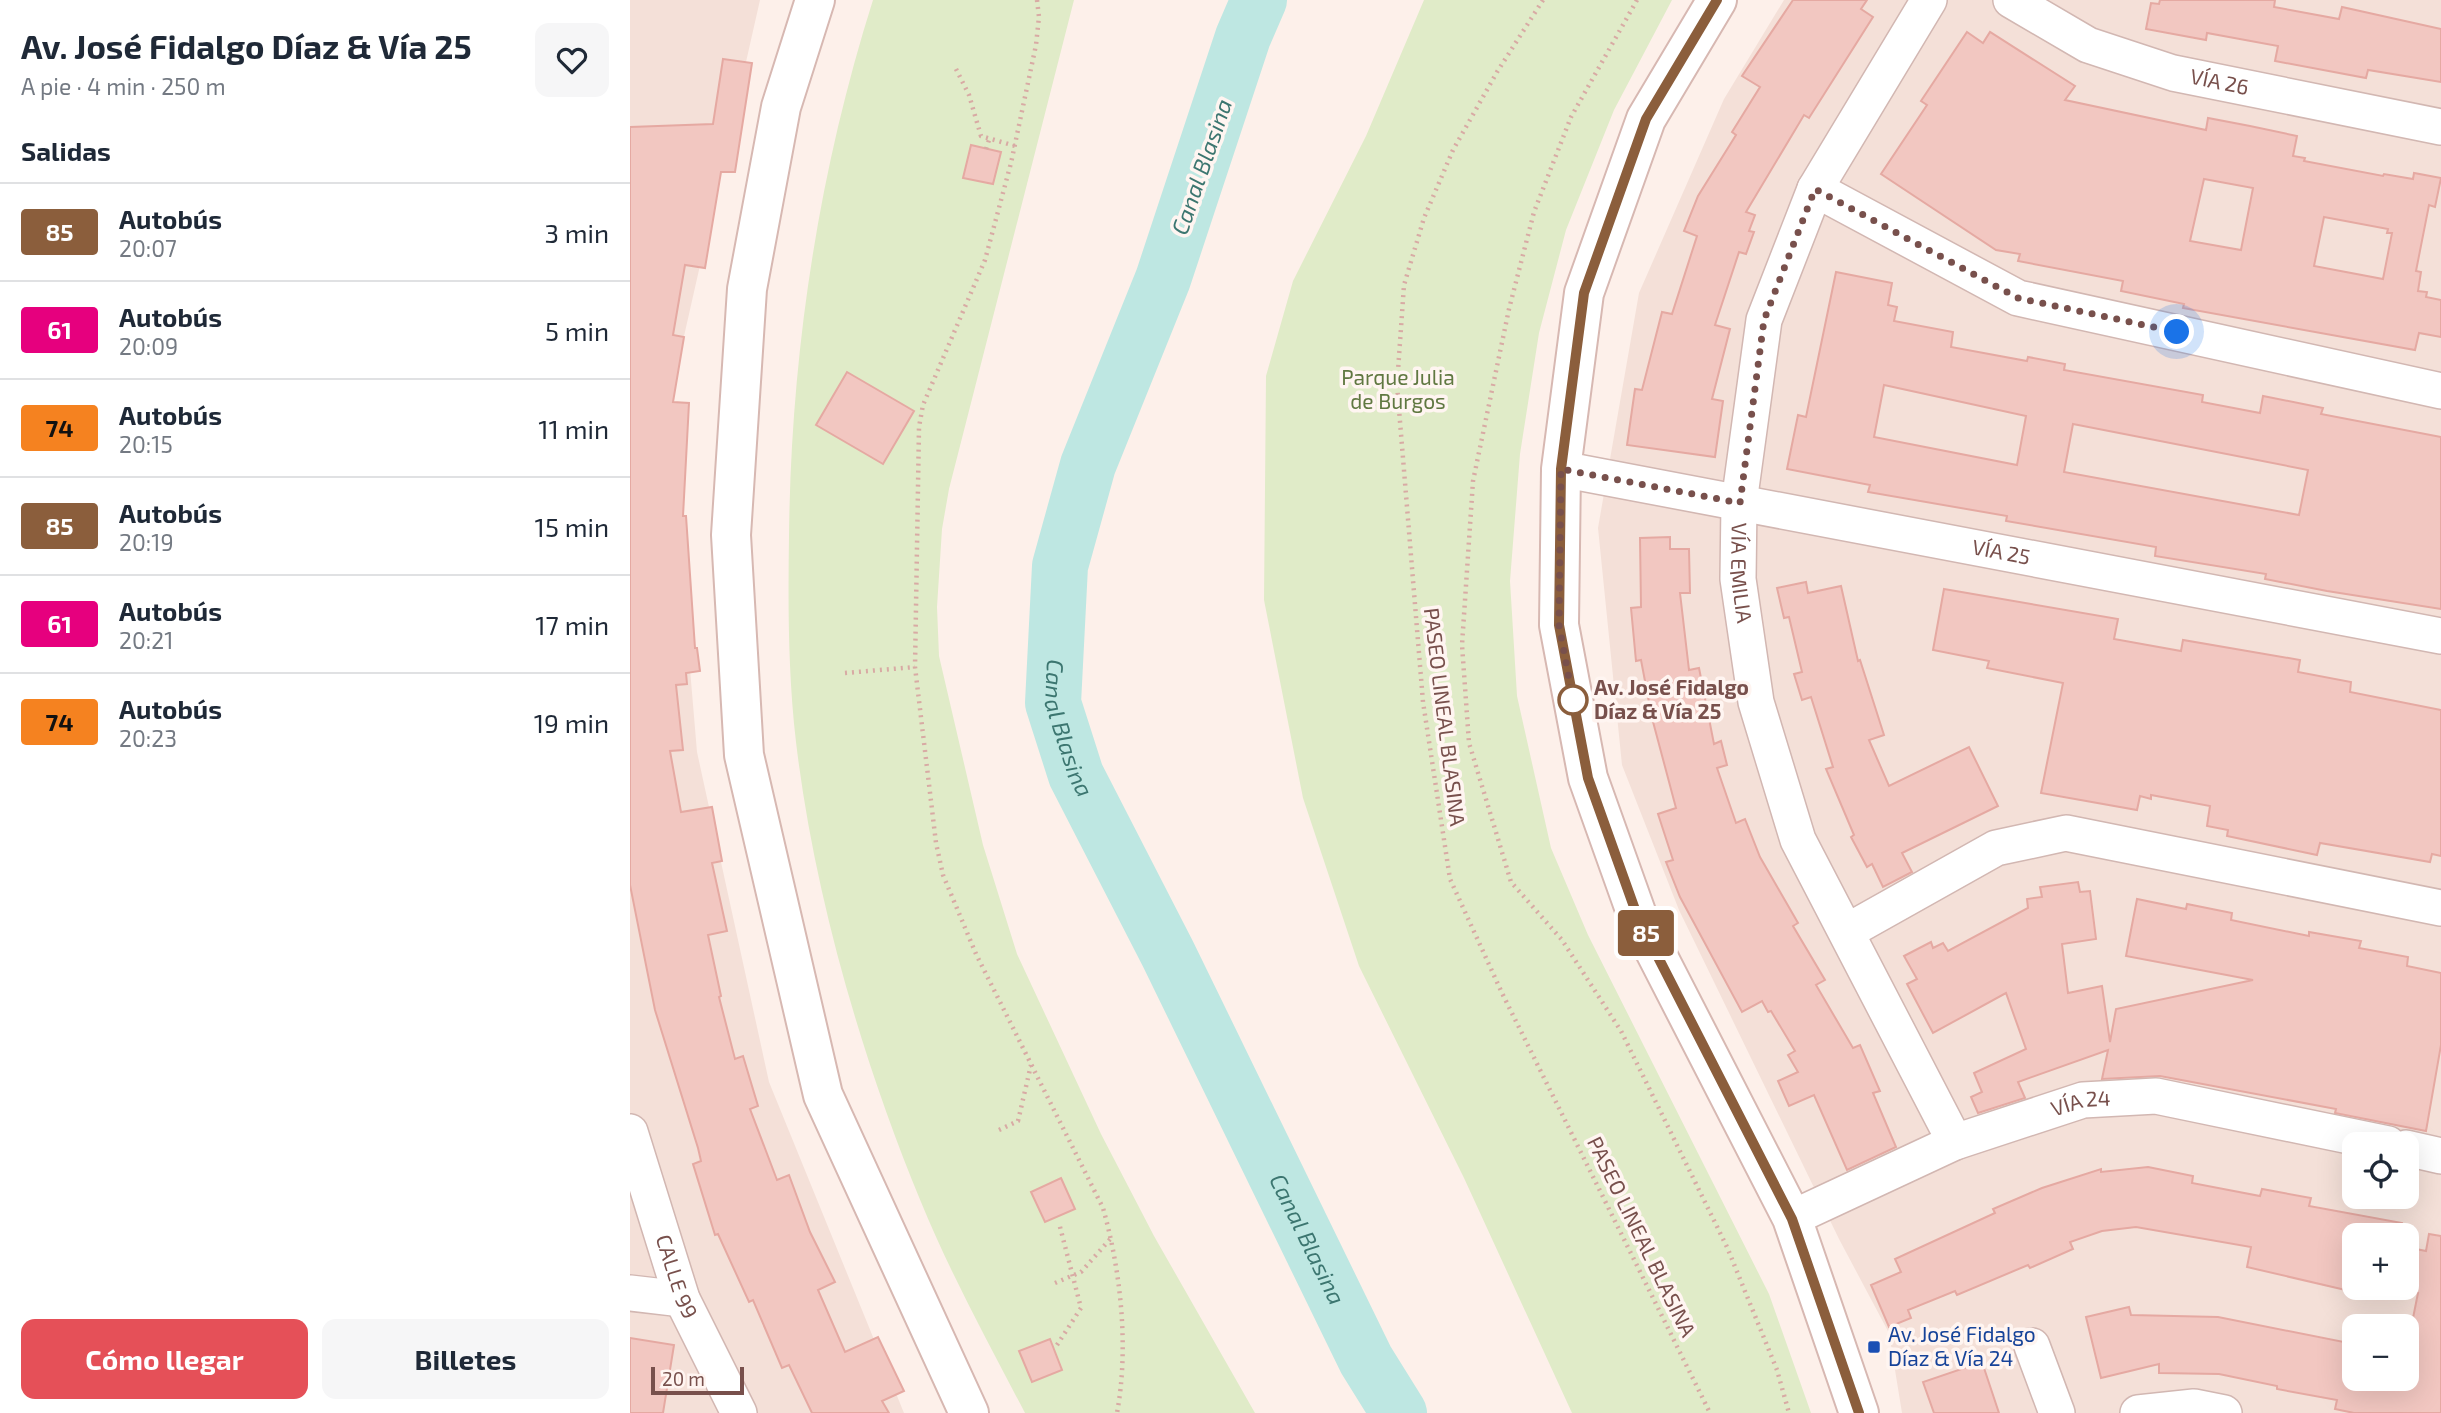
<!DOCTYPE html>
<html lang="es">
<meta charset="utf-8">
<style>
:root{--surface:#fff;--page:#f6f6f7;--text:#1f2937;--muted:#747a83;--line:#e0e1e3;--accent:#e55058}
body{margin:0;font-family:"Exo 2",sans-serif;background:var(--page);color:var(--text);height:100vh;display:flex;flex-direction:column;font-size:26px;white-space:nowrap}
*{box-sizing:border-box;margin:0}
p{font-size:23px;color:var(--muted)}
.icon{flex:none;width:38px;height:38px;fill:none;stroke:currentColor;stroke-width:2;stroke-linecap:round;stroke-linejoin:round}
.map{position:relative;flex:1;overflow:hidden}
.drawer{display:flex;flex-direction:column;background:var(--surface);width:630px}
.drawer>*{flex:none}
.badge{padding:0 14px;border-radius:5px;font-size:24px;line-height:46px}
.controls{position:absolute;left:1712px;top:1132px;display:grid;gap:14px}
.controls a{display:grid;place-items:center;width:77px;height:77px;border-radius:14px;background:var(--surface);box-shadow:0 7px 28px #0002;font-size:35px}
.scale{position:absolute;left:21px;bottom:18px;width:93px;box-sizing:border-box;padding-left:7px;border:4px solid #78504c;border-top:0;font-size:19px;line-height:24px;white-space:nowrap;color:#78504c;-webkit-text-stroke:5px #fff5f1;paint-order:stroke}
.you{position:absolute;width:35px;height:35px;margin:-18px;border:5px solid #fff;border-radius:50%;background:#1a73e8;box-shadow:0 0 0 10px #1a73e833}
.map>.badge{position:absolute;translate:-50% -50%;box-shadow:0 0 0 4px #fff}
h2{padding:0 21px;font-size:26px;line-height:63px}
.round{display:grid;place-items:center;flex:none;width:74px;height:74px;border-radius:14px;background:var(--page)}
.headline{display:flex;align-items:center;justify-content:space-between;height:119px;padding:0 21px}
h1{font-size:33px;font-weight:700;line-height:52px}
.action{display:flex;gap:14px;margin-top:auto;padding:14px 21px}
.action a{flex:1;height:80px;border-radius:14px;background:var(--accent);color:#fff;font-size:28px;font-weight:700;line-height:80px;text-align:center}
.action a+a{background:var(--page);color:var(--text)}
ul{padding:0;list-style:none}
li{display:flex;align-items:center;gap:21px;height:98px;padding:0 21px;border-top:2px solid var(--line)}
li div{flex:1}
li b{display:block;font-size:26px}
li em{font-style:normal}
li .badge{min-width:77px;font-weight:700;text-align:center}
main{display:flex;flex:1;min-height:0}
.map>svg:first-child{display:block}
.residential{fill:#f4e0d8;fill-rule:evenodd}
.green{fill:#e0ebc8}
.lines{fill:none;stroke-linecap:round;stroke-linejoin:round}
.river{stroke:#bee7e2;stroke-width:56}
.building{fill:#f2c7c1;stroke:#e5a9a2;stroke-width:2;fill-rule:evenodd}
.street-casing{stroke:#d2b7b2;stroke-width:38}
.secondary-casing{stroke:#d7b8b2;stroke-width:42}
.path{stroke:#d8aaa4;stroke-width:4.5;stroke-dasharray:2 5;stroke-linecap:butt}
.street{stroke:#fff;stroke-width:35}
.secondary{stroke:#fff;stroke-width:38}
.line-casing{stroke:#fff;stroke-width:16}
.line{stroke:#8b5e3c;stroke-width:10}
.walk{stroke:#78504c;stroke-width:7;stroke-dasharray:0 12.6}
.stop-dot{fill:#fff;stroke:#8b5e3c;stroke-width:3.5}
.transit-dot{fill:#1a4fb4;stroke:#fff5f1;stroke-width:2.5}
.labels{text-anchor:middle;stroke-width:7;stroke-linejoin:round;paint-order:stroke}
.street-label{font-size:21px;fill:#78504c;stroke:#fff5f1}
.park-label{font-size:21px;fill:#607841;stroke:#fff5f1}
.stop-label{font-size:21px;font-weight:bold;fill:#78504c;stroke:#fff5f1;text-anchor:start}
.transit-label{font-size:21px;fill:#164399;stroke:#fff5f1;text-anchor:start}
.water-label{font-size:23px;font-style:italic;fill:#3c7670;stroke:#fff5f1}
</style>
<main>
<section class="drawer">
<div class="headline"><div><h1>Av. José Fidalgo Díaz &amp; Vía 25</h1><p>A pie · 4 min · 250 m</p></div><a class="round"><svg class="icon" aria-label="heart" viewBox="0 0 24 24"><path d="M12 20l-8-8c-3-5 5-10 8-4 3-6 11-1 8 4z"/></svg></a></div>
<h2>Salidas</h2>
<ul>
<li><span class="badge" style="background:#8b5e3c;color:#fff">85</span><div><b>Autobús</b><p>20:07</p></div><em>3 min</em></li>
<li><span class="badge" style="background:#e6007e;color:#fff">61</span><div><b>Autobús</b><p>20:09</p></div><em>5 min</em></li>
<li><span class="badge" style="background:#f58220;color:#111">74</span><div><b>Autobús</b><p>20:15</p></div><em>11 min</em></li>
<li><span class="badge" style="background:#8b5e3c;color:#fff">85</span><div><b>Autobús</b><p>20:19</p></div><em>15 min</em></li>
<li><span class="badge" style="background:#e6007e;color:#fff">61</span><div><b>Autobús</b><p>20:21</p></div><em>17 min</em></li>
<li><span class="badge" style="background:#f58220;color:#111">74</span><div><b>Autobús</b><p>20:23</p></div><em>19 min</em></li>
</ul>
<div class="action"><a>Cómo llegar</a><a>Billetes</a></div>
</section>
<div class="map">
<svg width="1811" height="1413" viewBox="0 0 1811 1413">
<rect width="100%" height="100%" fill="#fdf0ea"/>
<!-- residential -->
<g class="residential">
<path d="M0,0h130l-92,407 29,345 72,330 135,331h-274z"/>
<path d="M1154,0h657v1413h-539l-13,-80 -50,-94 -160,-329 -57,-145 -24,-237 41,-235 85,-194zM1724,1144h52v53h-52zM1724,1236h52v52h-52zM1724,1326h52v53h-52z"/>
</g>
<!-- green -->
<g class="green">
<path d="M243,0h201l-125,489 -7,40 -5,78 2,49 44,189 34,109 84,180 53,102 101,177h-230c-36,-69 -74,-138 -104,-211 -59,-142 -107,-308 -125,-460 -8,-69 -8,-138 -7,-206 2,-182 29,-362 84,-536z"/>
<path d="M794,0h248l-58,110 -48,120 -27,103 -19,121 -10,127 7,115 34,152 37,87 181,359 42,119h-239l-108,-235 -105,-212 -56,-168 -39,-198 2,-224 27,-95 73,-145z"/>
</g>
<g class="lines">
<!-- river -->
<path class="river" id="s1" d="M629,0l-16,37 -80,242 -75,186 -28,101 -7,137 23,72 92,179 198,406 33,53"/>
</g>
<!-- building -->
<g class="building">
<path d="M1163,0h74l-6,9 12,8 -64,101 -5,-3 -58,97 9,3 -6,16 5,1 -8,22 -7,-2 -24,73 15,4 -18,70 11,2 -8,56 -88,-12 8,-56 7,1 20,-78 10,2 25,-78 -13,-5 14,-35 38,-61 -4,-3 28,-45 -18,-11z"/>
<path d="M1530,0h115l-1,7 65,12 3,-12 99,22v53l-73,-12 -2,8 -91,-17 3,-15 -71,-13 -1,7 -60,-11 5,-26 8,1z"/>
<path d="M1337,32l16,11 7,-11 85,54 -10,14 141,30 2,-12 42,8 47,10 -4,20 12,2 -1,3 79,15 1,-2 29,5 1,-6 27,5 -6,29 -6,-2 -13,66 5,1 -3,19 9,1 -1,5 15,3v37l-22,-4 -4,17 -232,-42 1,-4 -63,-13 2,-10 -105,-20 2,-7 -24,-4 -115,-76 46,-69 -6,-4zM1574,179l49,9 -12,62 -51,-9zM1694,217l64,12 -1,4h5l-9,46 -69,-13z"/>
<path d="M93,59l29,4 -17,109h-14l-16,96 -20,-3 -12,70 11,2 -11,65 16,1 -6,113h3l9,132h2l3,23 -14,2 1,11 -11,1 7,65 -13,1 11,61 31,-5 10,54 -10,2 15,68 -19,4 13,61 -2,1 16,62 8,-3 15,50 -8,3 27,71 12,-5 21,57 25,50 -17,8 27,62 33,-15 26,54 -22,10 7,12h-77l-23,-48 -7,3 -29,-68 -4,2 -31,-68 -3,1 -22,-71 8,-3 -3,-13 -43,-138 -25,-125v-758l83,-3z"/>
<path d="M341,145l30,7 -8,32 -30,-6z"/>
<path d="M1206,272l56,11 -4,22 9,2 -3,14 59,11 -2,15 76,14 1,-4 37,7 -1,6 139,25 -1,7 58,11 3,-17 60,12 -2,6 120,23v172l-114,-18 -62,-12 1,-5 -111,-18 1,-9 -150,-26 1,-5 -139,-24 2,-7 -83,-16 11,-54 8,2zM1254,385l142,31 -9,49 -143,-28zM1443,424l235,46 -9,45 -235,-43z"/>
<path d="M217,372l67,39 -31,53 -67,-39z"/>
<path d="M1040,537v12h19l1,44h-10l9,77 10,-2 15,76 7,-3 6,24 -10,3 19,55 9,-4 15,38 38,66 -5,3 32,54 -9,5 37,63 7,-3 20,46 -7,2 23,54 -49,23 -33,-75 -25,11 -11,-25 20,-9 -10,-17 7,-4 -24,-40 -3,1 -6,-11 -20,11 -62,-115 -14,-35 7,-2 -15,-46 18,-6 -24,-90 -11,-58 -5,1 -5,-53 10,-1 -1,-69z"/>
<path d="M1176,582l2,11 33,-7 17,75 2,-1 24,75 -15,5 20,46 80,-39 29,59 -96,47 10,19 -29,15 -11,-23 -5,3 -16,-30 3,-2 -28,-66 7,-2 -22,-70 -9,3 -8,-26 8,-2 -13,-55 -5,1 -7,-30z"/>
<path d="M1314,589l174,30 -4,20 67,12 2,-11 117,20 -2,12 53,10 -1,10 91,18v146l-9,-2 -2,8 -110,-19 -3,12 -90,-19 1,-6 -21,-4 3,-20 -59,-11v4l-11,-3 -3,14 -96,-17 22,-110 -76,-15 2,-7 -56,-11z"/>
<path d="M1448,882l2,10 10,-1 6,48 -34,5 6,49 34,-7 8,56 6,-33 137,-29 -127,-24 11,-57 49,10 1,-5 45,9 -1,7 78,16v-4l52,9 -2,7 49,9 -1,9 34,7v72l-15,86 -91,-18 1,-4 -176,-33 -58,3 6,-29 -90,32 7,16 -47,15 -7,-16 11,-5 -8,-19 52,-24 -20,-56 -73,40 -26,-49 10,-5 -13,-23 27,-14 2,6 10,-5 5,8 80,-43 -1,-9 15,-2 -2,-10z"/>
<path d="M1518,1167l45,9 -1,7 68,13 2,-7 49,9 -2,8 93,17 -1,13h-47v56l-107,-25 4,-20 -115,-20 -34,4 -32,11 3,7 -43,19 -2,-3 -71,30 -2,-4 -47,19 3,8 -22,9 -18,-42 30,-13 -6,-13 100,-46 -2,-4 49,-21 59,-19v3z"/>
<path d="M431,1178l14,31 -30,13 -14,-30z"/>
<path d="M1799,1234l12,2v177h-87l-19,-4 2,-9 -60,-11v-3l-58,-12 -60,-1v-9l-58,14 -15,-61 43,-10 2,8 87,2 136,27v35h52v-26l12,-60 -12,-2v-44l20,4z"/>
<path d="M0,1338l44,7 -11,68h-33z"/>
<path d="M420,1339l12,31 -30,12 -13,-31z"/>
<path d="M1352,1362l17,51h-65l-11,-31z"/>
</g>
<g class="lines">
<defs>
<g id="street">
<path id="s2" d="M1299,0l-114,189 -51,131 -25,183 -1,76 18,123 42,138 157,302"/>
<path id="s3" d="M1381,0l77,45 85,28 268,54"/>
<path d="M1185,189l203,109 423,93"/>
<path id="s4" d="M931,469l880,167"/>
<path d="M1218,931l148,-83 70,-15 375,75"/>
<path id="s5" d="M0,1132l52,167 57,114"/>
<path d="M1776,1148l35,8"/>
<path id="s6" d="M1162,1218l163,-76 128,-42 73,-4 232,48"/>
<path d="M0,1293l52,6"/>
<path d="M1402,1346l25,67"/>
<path d="M1508,1413l56,-6 30,6"/>
</g>
<g id="secondary">
<path d="M185,0l-34,107 -34,182 -16,246 13,220 79,340 146,318"/>
<path d="M1087,0l-71,119 -62,174 -23,176 -2,156 29,153 50,140 154,300 67,195"/>
</g>
</defs>
<!-- street casing -->
<use href="#street" class="street-casing"/>
<!-- secondary casing -->
<use href="#secondary" class="secondary-casing"/>
<!-- path -->
<g class="path">
<path d="M407,0l2,17 -3,28 -25,118 -26,97 -62,145 -4,22 -4,240 21,176 7,32 33,79 127,254c18,64 26,140 14,205"/>
<path d="M913,0l-46,72 -44,78 -29,68 -20,67 -7,100 26,317 27,177 52,114 208,420"/>
<path d="M1007,0l-66,117 -37,95 -25,97 -36,172 -11,164 7,98 42,139 51,58 59,91 106,216 50,123 12,43"/>
<path d="M326,69l13,26 12,41 34,10"/>
<path d="M356,149l3,-9"/>
<path d="M215,673l70,-6"/>
<path d="M369,1130l19,-9 13,-56"/>
<path d="M425,1283l26,-11 30,-34"/>
<path d="M427,1345l24,-37 -22,-85"/>
</g>
<!-- street -->
<use href="#street" class="street"/>
<!-- secondary -->
<use href="#secondary" class="secondary"/>
</g>
<g class="lines">
<defs>
<path id="line" d="M1087,0l-71,119 -62,174 -23,176 -2,156 29,153 50,140 154,301 67,194"/>
</defs>
<!-- line casing -->
<use href="#line" class="line-casing"/>
<!-- line -->
<use href="#line" class="line"/>
<!-- walk -->
<path class="walk" d="M943,700l-14,-75 2,-156 179,34 24,-183 51,-131 203,109 159,34"/>
</g>
<!-- markers -->
<circle class="stop-dot" cx="943" cy="700" r="14"/>
<rect class="transit-dot" x="1237" y="1340" width="14" height="14" rx="3.5"/>
<g class="labels">
<!-- street labels -->
<g class="street-label">
<text dy="7" stroke="none"><textPath href="#s3" startOffset="226">VÍA 26</textPath></text>
<text dy="7" stroke="none"><textPath href="#s4" startOffset="448">VÍA 25</textPath></text>
<text dy="7" stroke="none"><textPath href="#s2" startOffset="616">VÍA EMILIA</textPath></text>
<text transform="translate(814 717) rotate(83)" y="7">PASEO LINEAL BLASINA</text>
<text dy="7" stroke="none"><textPath href="#s6" startOffset="312">VÍA 24</textPath></text>
<text transform="translate(1011 1237) rotate(64)" y="7">PASEO LINEAL BLASINA</text>
<text dy="7" stroke="none"><textPath href="#s5" startOffset="152">CALLE 99</textPath></text>
</g>
<!-- park labels -->
<g class="park-label">
<text x="768" y="385">Parque Julia<tspan x="768" dy="24">de Burgos</tspan></text>
</g>
<!-- stop labels -->
<g class="stop-label">
<text x="964" y="695">Av. José Fidalgo<tspan x="964" dy="24">Díaz &amp; Vía 25</tspan></text>
</g>
<!-- transit labels -->
<g class="transit-label">
<text x="1258" y="1342">Av. José Fidalgo<tspan x="1258" dy="24">Díaz &amp; Vía 24</tspan></text>
</g>
<!-- water labels -->
<g class="water-label">
<text transform="translate(572 167) rotate(-71)" y="8">Canal Blasina</text>
<text dy="8" stroke="none"><textPath href="#s1" startOffset="765">Canal Blasina</textPath></text>
<text dy="8" stroke="none"><textPath href="#s1" startOffset="1332">Canal Blasina</textPath></text>
</g>
</g>
</svg>
<div class="controls">
<a><svg class="icon" aria-label="locate" viewBox="0 0 24 24"><circle cx="12" cy="12" r="6"/><path d="M12 2v4M12 18v4M2 12h4M18 12h4"/></svg></a>
<a>+</a>
<a>−</a>
</div>
<div class="scale">20 m</div>
<div class="you" style="left:1547px;top:332px"></div>
<b class="badge" style="left:1016px;top:933px;background:#8b5e3c;color:#fff">85</b>
</div>
</main>
